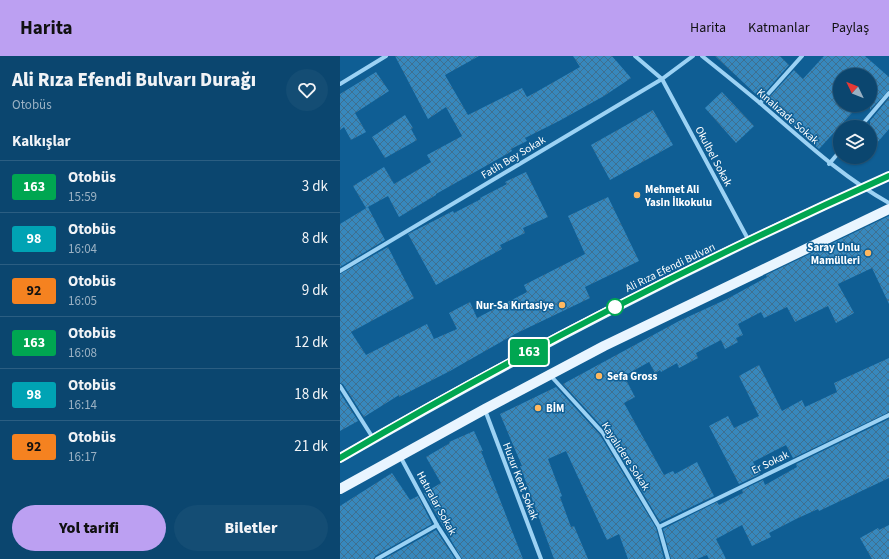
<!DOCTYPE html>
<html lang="tr">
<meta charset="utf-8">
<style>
:root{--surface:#0b466f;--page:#144d74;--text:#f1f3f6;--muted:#9ab1c3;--line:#2b5e82;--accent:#bca0f2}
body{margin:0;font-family:"Source Sans 3",sans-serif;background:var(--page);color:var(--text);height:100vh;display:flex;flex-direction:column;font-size:15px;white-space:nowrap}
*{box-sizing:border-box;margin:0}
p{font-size:13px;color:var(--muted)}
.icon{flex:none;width:22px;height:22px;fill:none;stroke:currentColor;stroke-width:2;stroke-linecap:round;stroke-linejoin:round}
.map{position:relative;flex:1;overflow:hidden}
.side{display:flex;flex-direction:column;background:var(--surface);width:340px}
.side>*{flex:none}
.badge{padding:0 8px;border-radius:3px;font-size:14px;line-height:26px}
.needle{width:26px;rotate:313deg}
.buttons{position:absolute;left:493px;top:12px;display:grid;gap:8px}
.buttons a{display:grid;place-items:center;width:44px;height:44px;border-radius:50%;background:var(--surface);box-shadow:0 1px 3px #0004,0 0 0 1px var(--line);font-size:20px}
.map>.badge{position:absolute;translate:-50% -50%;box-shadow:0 0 0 2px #fff}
h2{padding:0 12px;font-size:15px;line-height:36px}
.round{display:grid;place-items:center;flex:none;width:42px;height:42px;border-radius:21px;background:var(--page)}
.headline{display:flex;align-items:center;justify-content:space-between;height:68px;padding:0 12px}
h1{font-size:19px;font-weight:800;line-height:30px}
.cta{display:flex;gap:8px;margin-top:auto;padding:8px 12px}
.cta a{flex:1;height:46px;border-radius:24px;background:var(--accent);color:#111;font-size:16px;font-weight:800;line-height:46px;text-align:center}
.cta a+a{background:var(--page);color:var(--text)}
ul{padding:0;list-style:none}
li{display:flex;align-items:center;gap:12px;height:52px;padding:0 12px;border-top:1px solid var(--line)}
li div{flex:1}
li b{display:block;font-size:15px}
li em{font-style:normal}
li .badge{min-width:44px;font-weight:700;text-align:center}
header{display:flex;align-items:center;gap:24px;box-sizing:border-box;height:56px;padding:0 20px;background:var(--accent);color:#111}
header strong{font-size:19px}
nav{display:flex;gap:22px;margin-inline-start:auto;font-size:14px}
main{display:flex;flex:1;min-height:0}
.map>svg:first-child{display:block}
.building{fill:url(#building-cross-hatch)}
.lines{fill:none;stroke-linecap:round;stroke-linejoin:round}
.minor{stroke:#9cd2f4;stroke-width:4}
.primary{stroke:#e9f5ff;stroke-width:10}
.line-casing{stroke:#fff;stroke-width:9}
.line{stroke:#00a651;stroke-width:6}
.poi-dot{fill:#ffb85f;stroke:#0f5e94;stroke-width:1.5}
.stop-dot{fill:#fff;stroke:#00a651;stroke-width:2}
.labels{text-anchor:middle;stroke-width:3;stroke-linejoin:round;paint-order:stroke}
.street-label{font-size:11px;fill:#fff;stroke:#0f5e94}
.poi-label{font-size:11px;font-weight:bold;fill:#fff;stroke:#0f5e94;text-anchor:start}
</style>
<header>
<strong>Harita</strong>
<nav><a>Harita</a><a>Katmanlar</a><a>Paylaş</a></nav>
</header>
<main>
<section class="side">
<div class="headline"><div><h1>Ali Rıza Efendi Bulvarı Durağı</h1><p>Otobüs</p></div><a class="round"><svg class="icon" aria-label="heart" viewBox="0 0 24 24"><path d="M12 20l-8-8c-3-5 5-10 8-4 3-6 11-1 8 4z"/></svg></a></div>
<h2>Kalkışlar</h2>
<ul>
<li><span class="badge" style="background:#00a651;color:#fff">163</span><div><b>Otobüs</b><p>15:59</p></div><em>3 dk</em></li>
<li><span class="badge" style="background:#00a3b4;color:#fff">98</span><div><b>Otobüs</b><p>16:04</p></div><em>8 dk</em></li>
<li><span class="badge" style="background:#f58220;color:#111">92</span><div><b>Otobüs</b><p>16:05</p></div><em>9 dk</em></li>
<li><span class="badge" style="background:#00a651;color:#fff">163</span><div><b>Otobüs</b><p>16:08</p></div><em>12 dk</em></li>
<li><span class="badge" style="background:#00a3b4;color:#fff">98</span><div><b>Otobüs</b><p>16:14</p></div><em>18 dk</em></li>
<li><span class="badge" style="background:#f58220;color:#111">92</span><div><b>Otobüs</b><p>16:17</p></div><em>21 dk</em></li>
</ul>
<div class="cta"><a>Yol tarifi</a><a>Biletler</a></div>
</section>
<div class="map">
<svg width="549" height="503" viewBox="0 0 549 503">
<defs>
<pattern id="building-cross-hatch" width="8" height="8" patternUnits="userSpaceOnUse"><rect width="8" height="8" fill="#3788bd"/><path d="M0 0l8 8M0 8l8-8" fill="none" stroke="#3f7090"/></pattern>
</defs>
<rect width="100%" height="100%" fill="#0f5e94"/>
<!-- building -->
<g class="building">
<path d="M55,0h84l-34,19 23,40 54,-27 5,9 11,-6 42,-24 -7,-11h39l19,22 -27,18 -45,25 -34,17 2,3 -16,8 1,2 -76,43v1l-37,22 -11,-21 -22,12 -13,-22 31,-19 10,17 37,-22 -4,-7 35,-19 -16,-29 -18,12z"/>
<path d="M375,0h65l9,9 -29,33z"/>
<path d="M484,0h41l24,21v13l-19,20v-35h-30v30h19l-40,44 -54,-47 29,-32 9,9z"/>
<path d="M36,16l13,19 -34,22 11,19 -15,8 -7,-13 -4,3v-36z"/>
<path d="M382,36l32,34 -18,17 -31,-35z"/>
<path d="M549,42v31l-19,22v-30z"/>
<path d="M313,54l20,35 -63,35 -19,-35z"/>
<path d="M65,59l8,13 -2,1 6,11 -32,18 -13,-21z"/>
<path d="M186,116l22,45 -25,11 2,5 -25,12 2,4 -66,36 -28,-51 45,-23 1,2 27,-14 -1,-1 27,-14 -2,-2z"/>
<path d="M268,141l31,64 -54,26 5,11 -75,36 -65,37 -51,26v-2l-35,22 -21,-33 -3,-1v-109l48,-27 26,51 -63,34 15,23 61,-31 7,15 23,-10 -8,-16 21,-11 7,16 50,-26 -3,-7 61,-31 -17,-38z"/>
<path d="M28,151l17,33 -45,27v-43z"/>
<path d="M549,160v88l-17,-36 -34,16 16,29 -18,10 -8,-17 -33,16 -8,-15 -23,11 -3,-6 -23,12 5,11 -7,3 2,4 -13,7 -4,-9 -25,13 2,5 -19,10 -2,-5 -16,9 -1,-2 -5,3 -6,-11 -25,14 11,21 -11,6 40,72 9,-4 2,3 22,-12 17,34 -54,26 -54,-91 -43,-47 116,-63 48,-22 40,-22 -1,-2z"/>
<path d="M549,302v54l-96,46 -7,-13 -10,5 -23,12 7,12 -21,10 -30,-58 19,-10 6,12 25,-12 -20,-40 20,-11 23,46 20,-11 3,7 32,-15 -3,-9z"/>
<path d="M216,331l44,48 56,93 8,31h-36l-9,-25 -12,6 -41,-89 -18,8 14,37 -2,1 11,30 3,-1 14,33h-34l-34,-93h2l-22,-52z"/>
<path d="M0,337l18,28 -18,10z"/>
<path d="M549,363v59l-70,33 -1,-2 -22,10 -27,14 2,4 -19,9 -10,-21 -26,14 10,20h-17l-2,-4 -10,4h-26l-8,-30 54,-27 2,3 24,-12 -1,-3 21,-10 2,5 32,-18 -1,-3z"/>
<path d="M134,375l9,20h-2l42,108h-61l-38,-66 17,-10 -15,-26 24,-14 -1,-1z"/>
<path d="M52,417l18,27 8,-4 14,28 -57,32 -1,3h-34v-53z"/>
<path d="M549,469v34h-17l-12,-21 18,-10 1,2z"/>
<path d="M96,474l19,29h-71z"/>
</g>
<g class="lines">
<!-- minor -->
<g class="minor">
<path d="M295,0l27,23 87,162"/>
<path d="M362,0c20,16 40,32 59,48 42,36 80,72 128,99"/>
<path d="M0,28l46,-28"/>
<path d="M420,47l42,-47"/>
<path d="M520,71l29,-34"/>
<path d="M489,108l11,-13"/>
<path d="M0,215l322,-192 31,-23"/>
<path d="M210,319l53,58 56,94 9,32"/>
<path d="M0,330l33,52"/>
<path d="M145,354l56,149"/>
<path d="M60,400l37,69 22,34"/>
<path d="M319,471l230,-112"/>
<path d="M37,503l60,-34"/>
</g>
<!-- primary -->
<g class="primary">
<path d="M0,402c178,-103 361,-198 549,-282"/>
<path d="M0,433l145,-80 119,-63 285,-137"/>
</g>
</g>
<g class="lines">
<defs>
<path id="line" d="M0,402c177,-104 361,-198 549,-282"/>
</defs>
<!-- line casing -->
<use href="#line" class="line-casing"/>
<!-- line -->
<use href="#line" class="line"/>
</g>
<!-- markers -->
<g class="poi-dot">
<circle cx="297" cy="139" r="4"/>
<circle cx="528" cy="197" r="4"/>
<circle cx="222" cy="249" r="4"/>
<circle cx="259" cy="320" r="4"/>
<circle cx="198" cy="352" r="4"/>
</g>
<circle class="stop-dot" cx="275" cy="251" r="8"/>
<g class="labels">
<!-- street labels -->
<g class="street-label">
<text transform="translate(448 60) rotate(41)" y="4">Kınalızade Sokak</text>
<text transform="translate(374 100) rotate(62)" y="4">Okulbel Sokak</text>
<text transform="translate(173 101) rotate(-31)" y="4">Fatih Bey Sokak</text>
<text transform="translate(330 211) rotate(-26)" y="4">Ali Rıza Efendi Bulvarı</text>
<text transform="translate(286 400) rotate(57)" y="4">Kayalıdere Sokak</text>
<text transform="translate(430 406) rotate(-26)" y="4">Er Sokak</text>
<text transform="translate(181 425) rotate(69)" y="4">Huzur Kent Sokak</text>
<text transform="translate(97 447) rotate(61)" y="4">Hatıralar Sokak</text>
</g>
<!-- poi labels -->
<g class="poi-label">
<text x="305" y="137">Mehmet Ali<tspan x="305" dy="13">Yasin İlkokulu</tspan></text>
<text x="520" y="195" text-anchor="end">Saray Unlu<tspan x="520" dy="13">Mamülleri</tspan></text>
<text x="214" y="253" text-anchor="end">Nur-Sa Kırtasiye</text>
<text x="267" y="324">Sefa Gross</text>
<text x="206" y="356">BİM</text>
</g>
</g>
</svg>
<div class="buttons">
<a><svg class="needle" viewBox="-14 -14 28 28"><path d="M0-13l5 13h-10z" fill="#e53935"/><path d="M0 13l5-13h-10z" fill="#9ab1c3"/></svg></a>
<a><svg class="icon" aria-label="layers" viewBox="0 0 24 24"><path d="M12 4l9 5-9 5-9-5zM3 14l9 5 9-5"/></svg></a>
</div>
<b class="badge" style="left:189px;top:296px;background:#00a651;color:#fff">163</b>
</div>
</main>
